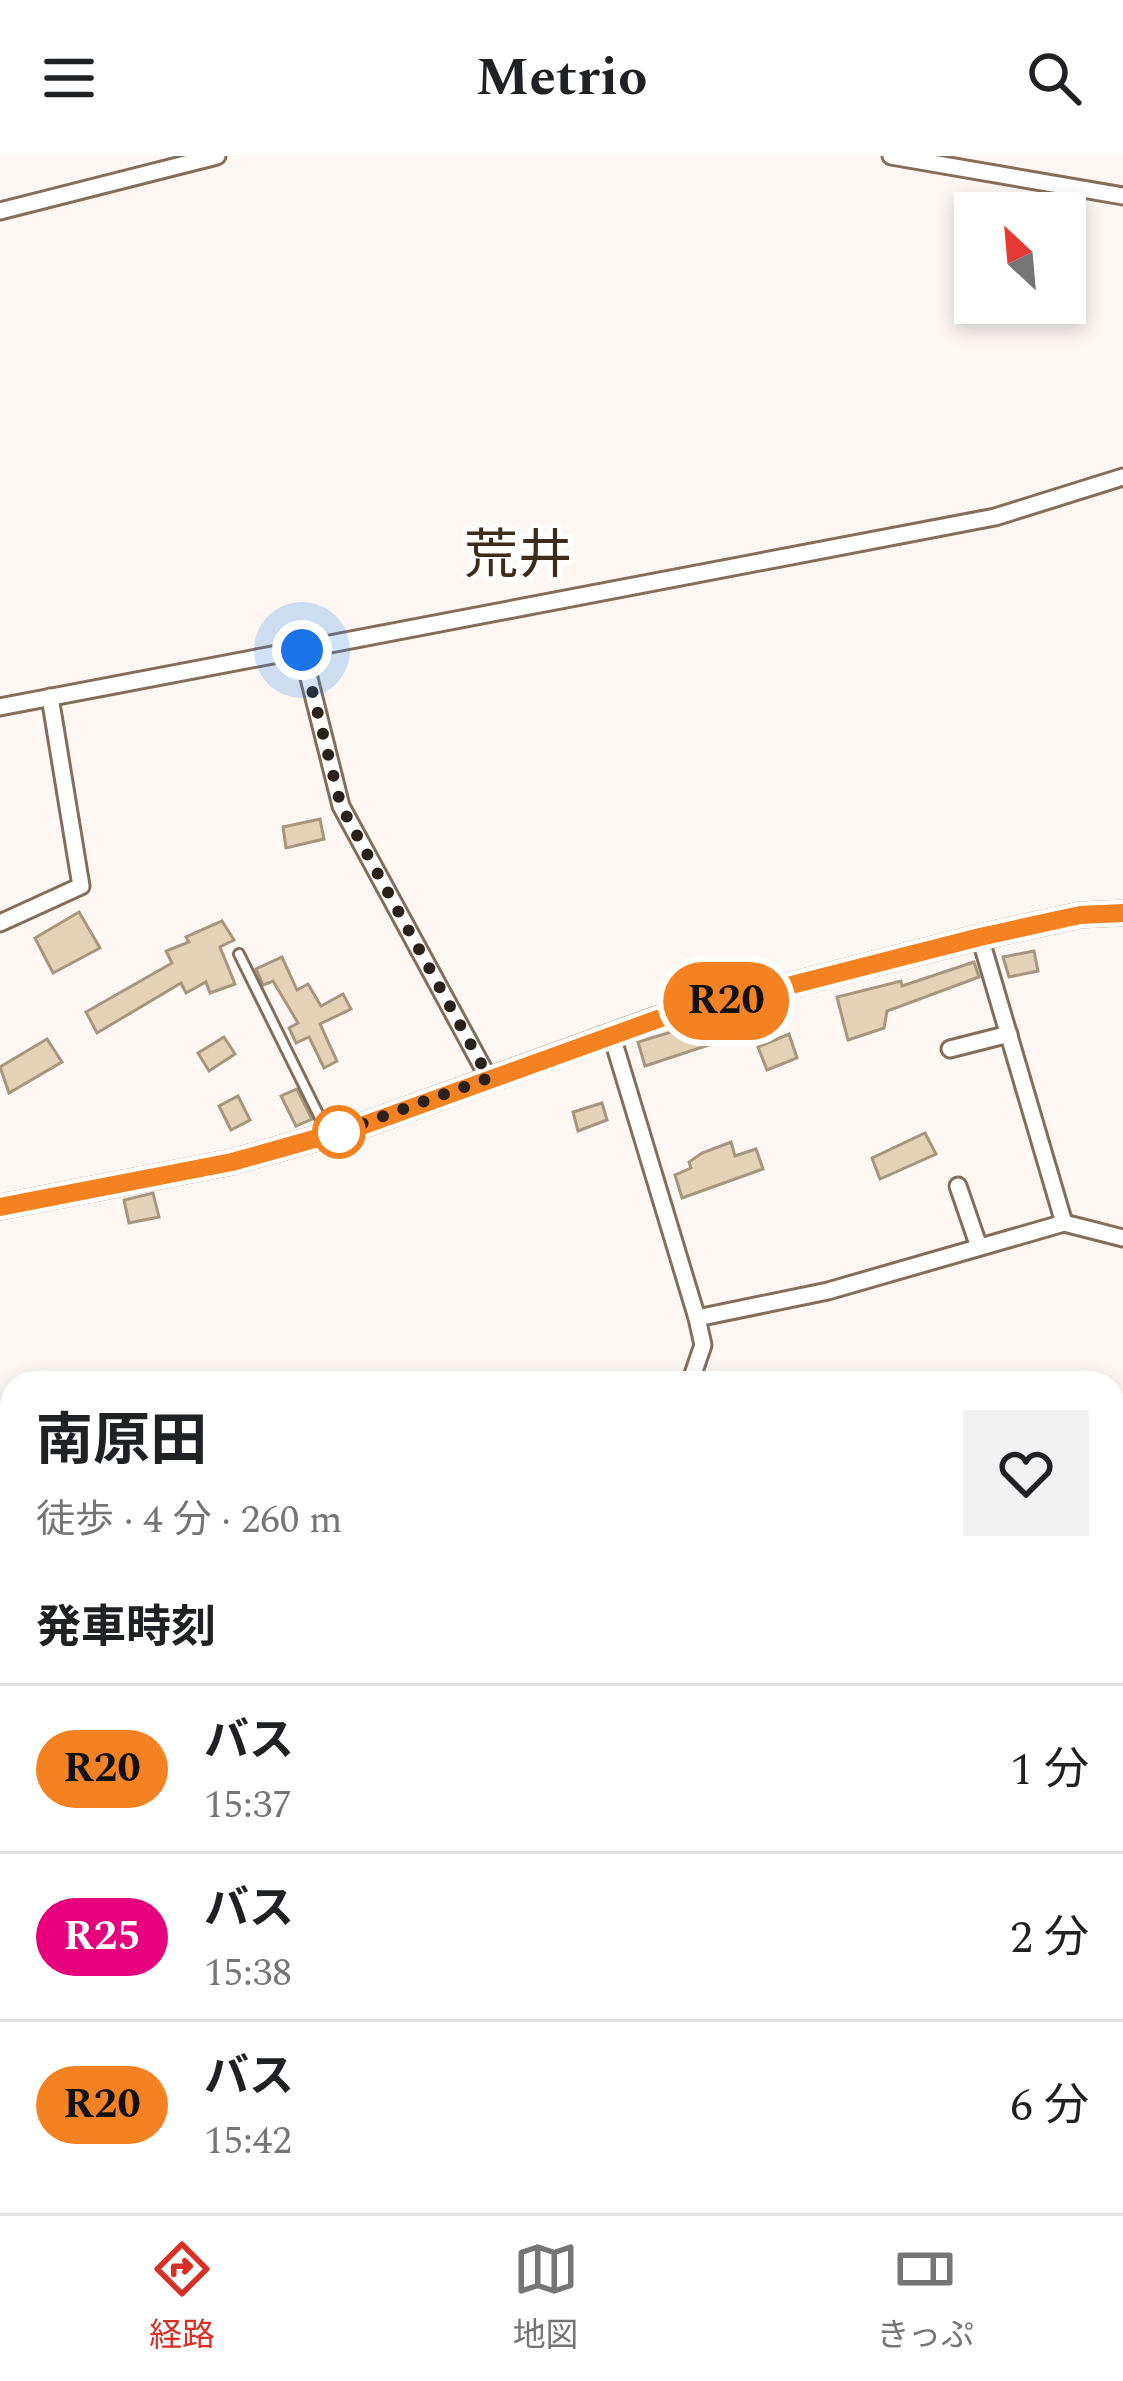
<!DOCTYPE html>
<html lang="ja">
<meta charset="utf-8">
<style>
:root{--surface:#fff;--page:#f2f2f2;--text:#202124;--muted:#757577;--line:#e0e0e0;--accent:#d93025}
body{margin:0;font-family:Spectral,"Noto Sans JP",serif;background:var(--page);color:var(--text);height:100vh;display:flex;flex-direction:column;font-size:45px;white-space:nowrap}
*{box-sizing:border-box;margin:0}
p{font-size:39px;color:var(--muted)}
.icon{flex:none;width:66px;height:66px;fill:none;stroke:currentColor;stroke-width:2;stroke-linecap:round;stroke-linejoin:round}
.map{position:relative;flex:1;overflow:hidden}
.side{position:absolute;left:0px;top:1215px;width:1125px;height:843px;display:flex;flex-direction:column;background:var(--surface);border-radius:36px 36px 0 0;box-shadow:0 6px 18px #0003}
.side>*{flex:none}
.badge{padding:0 24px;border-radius:39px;font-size:42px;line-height:78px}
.needle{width:78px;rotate:334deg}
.buttons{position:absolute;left:954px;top:36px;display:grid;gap:24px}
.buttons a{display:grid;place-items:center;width:132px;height:132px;border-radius:0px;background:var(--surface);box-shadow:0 6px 18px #0003;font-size:60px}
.you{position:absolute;width:60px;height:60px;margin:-30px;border:9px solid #fff;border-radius:50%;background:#1a73e8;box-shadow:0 0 0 18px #1a73e833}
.map>.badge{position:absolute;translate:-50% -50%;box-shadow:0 0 0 6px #fff}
h2{padding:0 36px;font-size:45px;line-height:108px}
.round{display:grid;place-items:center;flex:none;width:126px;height:126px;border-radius:0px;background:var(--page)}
.summary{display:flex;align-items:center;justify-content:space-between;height:204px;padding:0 36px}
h1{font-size:57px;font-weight:700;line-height:90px}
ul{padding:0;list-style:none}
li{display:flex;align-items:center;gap:36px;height:168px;padding:0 36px;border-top:3px solid var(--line)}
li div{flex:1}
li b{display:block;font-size:45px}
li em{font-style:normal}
li .badge{min-width:132px;font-weight:700;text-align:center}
header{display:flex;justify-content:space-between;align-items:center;height:156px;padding:0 36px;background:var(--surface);font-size:54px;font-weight:700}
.menu{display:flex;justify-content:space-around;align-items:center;height:168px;border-top:3px solid var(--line);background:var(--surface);font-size:33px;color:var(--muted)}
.menu a{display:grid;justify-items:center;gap:6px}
.menu .active{color:var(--accent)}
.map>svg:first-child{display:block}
.building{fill:#e3d1b8;stroke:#a7967f;stroke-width:3}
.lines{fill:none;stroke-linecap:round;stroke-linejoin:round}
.lane-casing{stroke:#836e5b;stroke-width:14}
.street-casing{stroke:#836e5b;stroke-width:21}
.secondary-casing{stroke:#836e5b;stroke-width:27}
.highway-casing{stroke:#836e5b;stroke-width:33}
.lane{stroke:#fff;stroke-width:8}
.street{stroke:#fff;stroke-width:15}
.secondary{stroke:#fff;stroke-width:21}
.highway{stroke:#fff;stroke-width:27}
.line-casing{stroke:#fff;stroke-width:27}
.line{stroke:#f58220;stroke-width:18}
.walk{stroke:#2a221a;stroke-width:12;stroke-dasharray:0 21.6}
.stop-dot{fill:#fff;stroke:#f58220;stroke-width:6}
.labels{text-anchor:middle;stroke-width:10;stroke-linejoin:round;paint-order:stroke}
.quarter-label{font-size:54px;fill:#3e2c1b;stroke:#fff}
</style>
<header><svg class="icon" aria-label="menu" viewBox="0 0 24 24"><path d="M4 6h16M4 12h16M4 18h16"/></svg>Metrio<svg class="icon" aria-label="search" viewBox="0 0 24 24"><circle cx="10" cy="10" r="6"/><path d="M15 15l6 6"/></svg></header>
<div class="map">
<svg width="1123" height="2057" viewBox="0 0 1123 2057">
<rect width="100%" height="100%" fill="#fcf7f3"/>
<!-- building -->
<g class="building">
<path d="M320,663l4,20 -38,9 -3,-21z"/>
<path d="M79,756l21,36 -47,25 -18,-35z"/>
<path d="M222,765l12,19 -14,7 15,37 -25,9 -4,-11 -20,11 -5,-10 -84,50 -11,-21 86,-49 -6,-12 23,-9 -3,-5z"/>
<path d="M1034,795l4,20 -29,6 -6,-20z"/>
<path d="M282,801l15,33 11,-6 13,22 22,-12 8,15 -31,15 17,37 -13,7 -15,-31 -13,6 -7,-15 9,-5 -25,-42 -10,4 -7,-16z"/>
<path d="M974,806l5,15 -92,34 -3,17 -36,12 -11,-43 64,-16 1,5z"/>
<path d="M684,872l2,6 22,-6 4,16 -67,22 -7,-24z"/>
<path d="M789,878l8,24 -30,12 -9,-23z"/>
<path d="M224,881l11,17 -26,17 -11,-18z"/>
<path d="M47,883l15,23 -53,31 -9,-26z"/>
<path d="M297,933l15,30 -16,7 -15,-30z"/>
<path d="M238,940l12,24 -19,10 -12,-24z"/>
<path d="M602,947l5,17 -29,11 -5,-19z"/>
<path d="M925,977l11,21 -56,25 -8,-21z"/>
<path d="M731,986l4,14 21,-7 7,20 -81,29 -7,-23 16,-7 -2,-6 13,-9z"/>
<path d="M153,1037l6,24 -30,6 -5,-23z"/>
</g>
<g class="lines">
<defs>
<path id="lane" d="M239,798l89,180"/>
<g id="street">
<path d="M891,0l232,40"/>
<path d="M0,55l217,-55"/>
<path d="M302,494l39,156 148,273"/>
<path d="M0,551l995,-190 128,-40"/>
<path d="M0,767l81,-37 -31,-189"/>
<path d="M611,877l86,285 131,-27 236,-68 -84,-286"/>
<path d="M950,893l59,-15"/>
<path d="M958,1030l21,61"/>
<path d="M1064,1067l59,15"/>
<path d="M690,1227l13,-38 -6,-27"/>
<path d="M0,1791l12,4"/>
<path d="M0,1895l12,4"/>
<path d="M0,1991l12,4"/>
<path d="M637,2046l8,11"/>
<path d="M733,2046l33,11"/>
<path d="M73,2057l3,-11"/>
<path d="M307,2057l3,-11"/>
</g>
<g id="secondary">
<path d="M0,1051l232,-45 132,-37 293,-106 323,-82 100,-22 43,-2"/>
<path d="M0,1355l12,13"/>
<path d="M0,1574l12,13"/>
<path d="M442,2046l10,11"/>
</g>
<g id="highway">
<path d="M0,1439l12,15"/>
<path d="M0,1482l12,14"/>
<path d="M523,2046l10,11"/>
<path d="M561,2046l9,11"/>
</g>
</defs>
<!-- lane casing -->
<use href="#lane" class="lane-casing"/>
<!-- street casing -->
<use href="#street" class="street-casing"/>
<!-- secondary casing -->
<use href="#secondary" class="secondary-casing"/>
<!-- highway casing -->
<use href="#highway" class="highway-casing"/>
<!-- lane -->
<use href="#lane" class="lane"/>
<!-- street -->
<use href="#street" class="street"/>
<!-- secondary -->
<use href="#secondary" class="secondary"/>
<!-- highway -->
<use href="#highway" class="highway"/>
</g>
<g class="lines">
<defs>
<path id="line" d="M0,1051l232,-45 132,-37 294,-106 322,-82 100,-22 43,-2"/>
</defs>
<!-- line casing -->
<use href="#line" class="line-casing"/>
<!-- line -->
<use href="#line" class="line"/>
<!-- walk -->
<path class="walk" d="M302,494l39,156 148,272 -161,58 11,-4"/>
</g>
<!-- markers -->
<circle class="stop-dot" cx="339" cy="976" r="24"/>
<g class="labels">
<!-- quarter labels -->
<g class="quarter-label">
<text x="518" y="417">荒井</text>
</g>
</g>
</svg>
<div class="buttons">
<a><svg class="needle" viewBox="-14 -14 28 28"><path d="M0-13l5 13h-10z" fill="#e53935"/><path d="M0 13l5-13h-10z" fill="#757577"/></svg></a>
</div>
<div class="you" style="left:302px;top:494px"></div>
<b class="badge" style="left:726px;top:845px;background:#f58220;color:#111">R20</b>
<section class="side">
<div class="summary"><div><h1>南原田</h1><p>徒歩 · 4 分 · 260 m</p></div><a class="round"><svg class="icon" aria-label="heart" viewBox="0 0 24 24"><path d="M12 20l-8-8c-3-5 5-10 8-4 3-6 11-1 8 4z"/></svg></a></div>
<h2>発車時刻</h2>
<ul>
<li><span class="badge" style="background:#f58220;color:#111">R20</span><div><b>バス</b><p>15:37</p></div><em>1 分</em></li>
<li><span class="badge" style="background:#e6007e;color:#fff">R25</span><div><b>バス</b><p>15:38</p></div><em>2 分</em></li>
<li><span class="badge" style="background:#f58220;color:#111">R20</span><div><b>バス</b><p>15:42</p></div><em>6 分</em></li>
</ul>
</section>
</div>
<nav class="menu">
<a class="active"><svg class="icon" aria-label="directions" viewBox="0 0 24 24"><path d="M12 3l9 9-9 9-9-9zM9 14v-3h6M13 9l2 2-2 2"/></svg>経路</a>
<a><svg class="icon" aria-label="map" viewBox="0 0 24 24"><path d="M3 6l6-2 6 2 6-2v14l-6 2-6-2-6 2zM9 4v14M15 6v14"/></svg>地図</a>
<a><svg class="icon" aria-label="tickets" viewBox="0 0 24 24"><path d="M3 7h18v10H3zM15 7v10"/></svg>きっぷ</a>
</nav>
